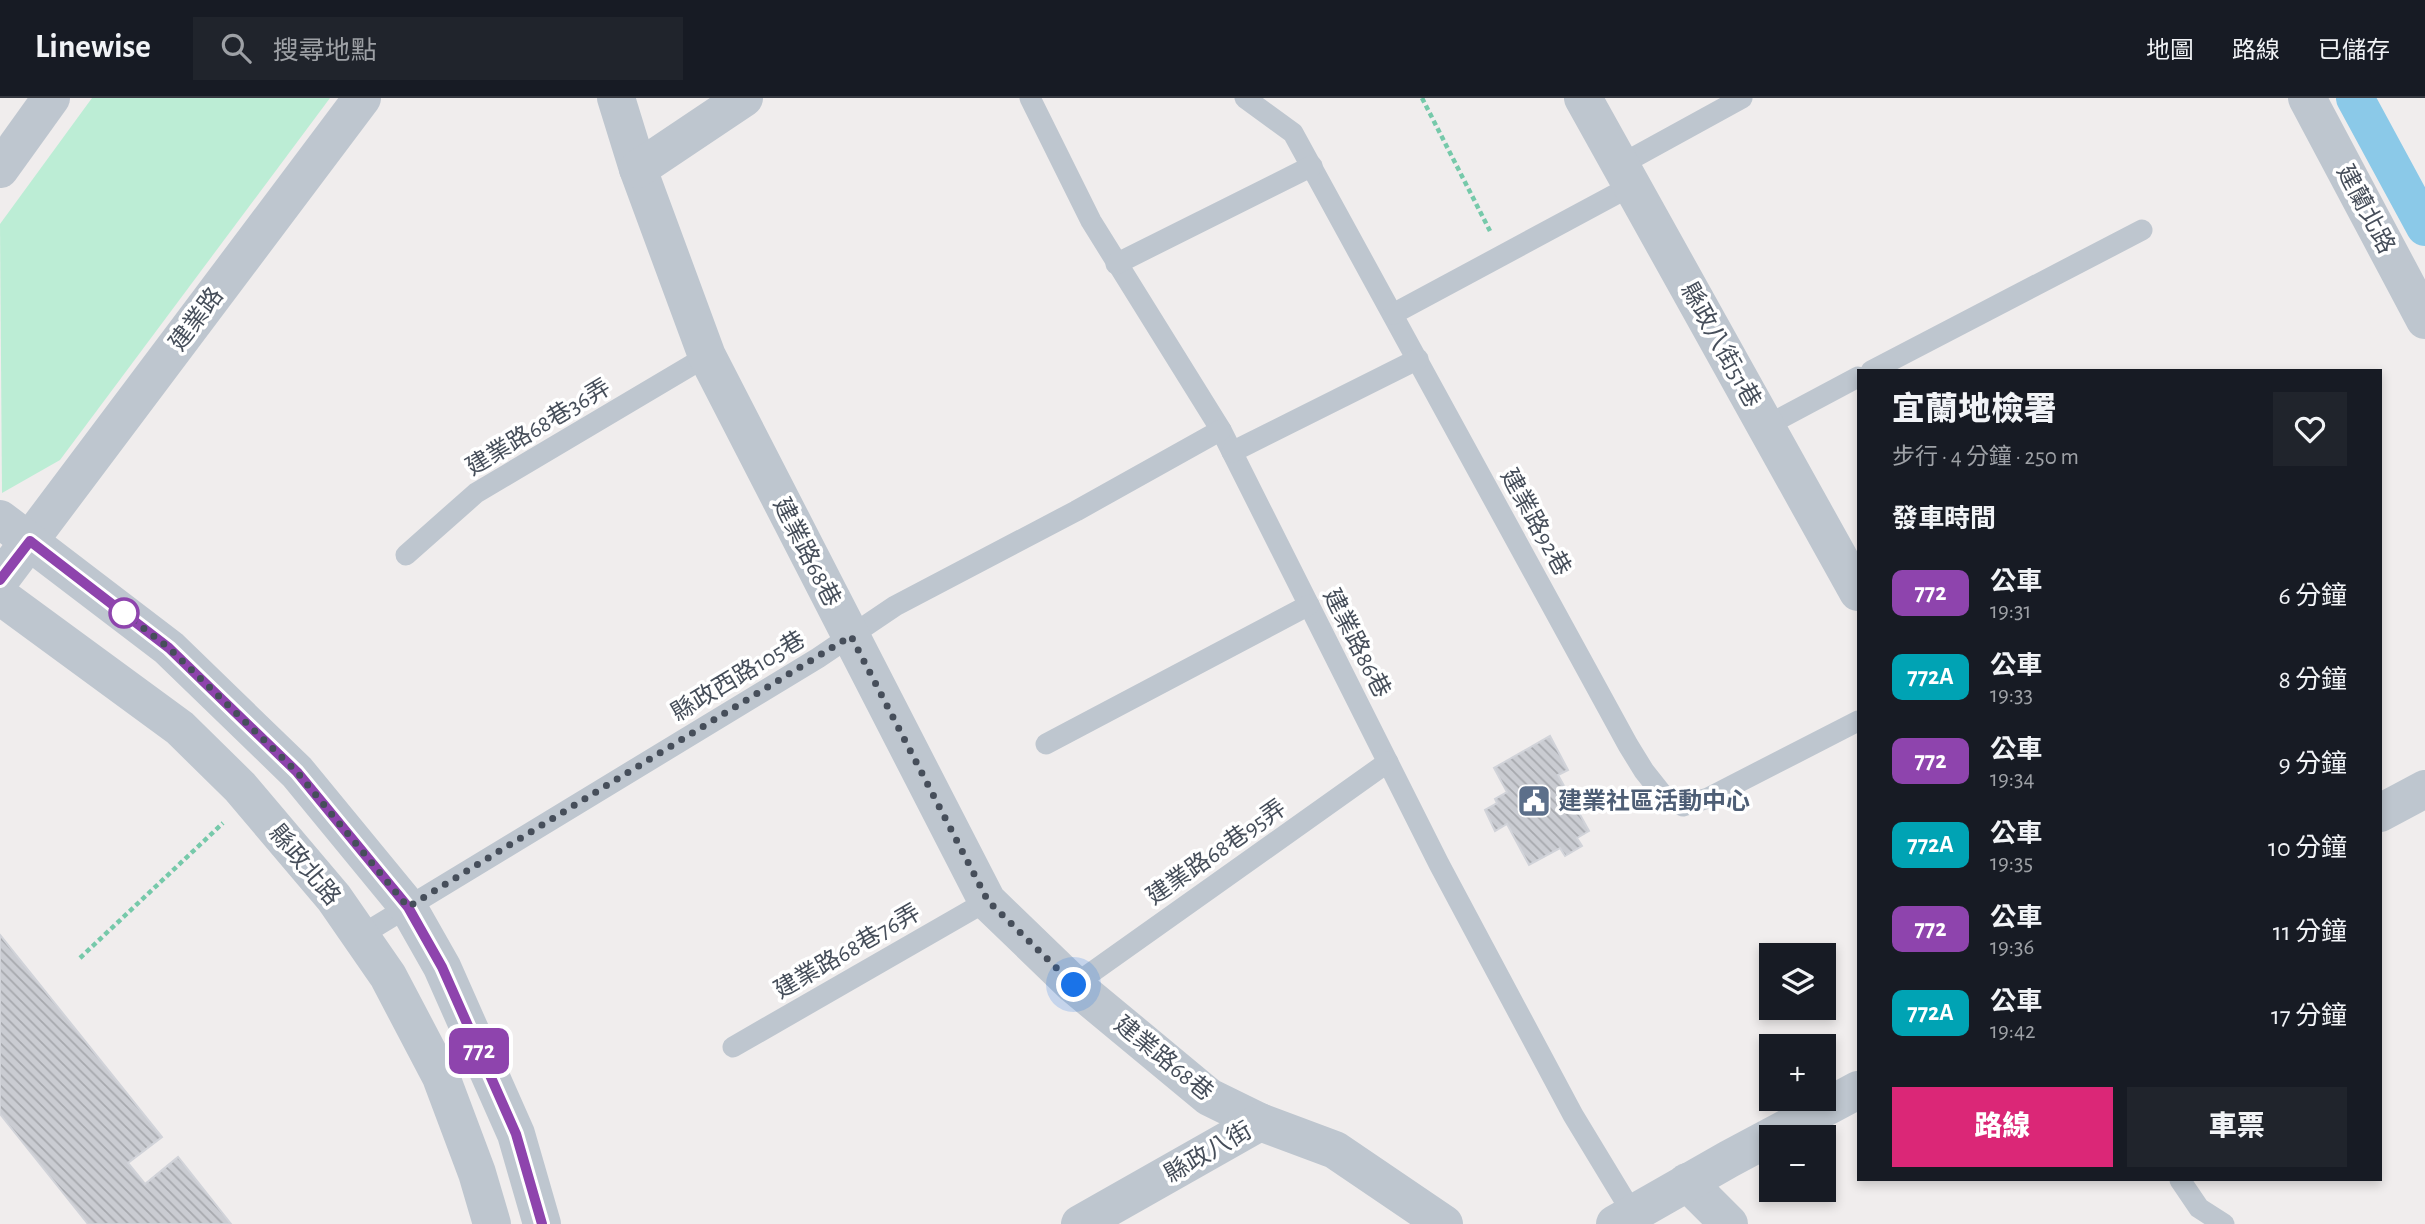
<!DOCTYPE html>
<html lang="zh-TW">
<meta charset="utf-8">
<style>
:root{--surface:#171b24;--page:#20242c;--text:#f1f3f6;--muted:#9ea1a6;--line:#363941;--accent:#db2777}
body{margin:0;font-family:"Alegreya Sans","Noto Sans TC",sans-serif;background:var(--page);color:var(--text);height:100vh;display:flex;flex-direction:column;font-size:26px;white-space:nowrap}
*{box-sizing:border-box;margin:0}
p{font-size:23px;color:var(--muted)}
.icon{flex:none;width:38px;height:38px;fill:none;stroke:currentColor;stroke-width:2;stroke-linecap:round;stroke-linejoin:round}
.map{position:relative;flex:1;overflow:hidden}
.side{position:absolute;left:1857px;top:271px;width:525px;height:812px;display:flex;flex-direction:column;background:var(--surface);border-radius:0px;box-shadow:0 4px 10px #0003}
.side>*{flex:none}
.badge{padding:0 14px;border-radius:10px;font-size:24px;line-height:46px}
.controls{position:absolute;left:1759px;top:845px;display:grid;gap:14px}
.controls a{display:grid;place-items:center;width:77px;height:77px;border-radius:0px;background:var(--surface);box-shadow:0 4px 10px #0003;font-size:35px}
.you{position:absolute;width:35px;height:35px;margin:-18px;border:5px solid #fff;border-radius:50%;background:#1a73e8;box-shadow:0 0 0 10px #1a73e833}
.map>.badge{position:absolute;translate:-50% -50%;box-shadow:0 0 0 4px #fff}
h2{padding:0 35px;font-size:26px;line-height:63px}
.round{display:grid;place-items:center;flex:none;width:74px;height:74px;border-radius:0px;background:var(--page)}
.overview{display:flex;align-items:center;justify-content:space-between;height:119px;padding:0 35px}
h1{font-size:33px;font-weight:800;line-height:52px}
.cta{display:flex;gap:14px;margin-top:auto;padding:14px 35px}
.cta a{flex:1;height:80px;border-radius:0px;background:var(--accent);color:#fff;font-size:28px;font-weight:800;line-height:80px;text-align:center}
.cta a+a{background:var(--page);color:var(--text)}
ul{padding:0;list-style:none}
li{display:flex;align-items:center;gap:21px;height:84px;padding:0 35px}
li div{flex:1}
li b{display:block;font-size:26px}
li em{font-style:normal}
li .badge{min-width:77px;font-weight:700;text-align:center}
header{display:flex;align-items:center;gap:42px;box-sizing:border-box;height:98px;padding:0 35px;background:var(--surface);border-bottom:2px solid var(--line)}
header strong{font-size:33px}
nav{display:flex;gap:38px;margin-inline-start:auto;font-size:24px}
.search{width:490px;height:63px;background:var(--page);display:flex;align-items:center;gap:18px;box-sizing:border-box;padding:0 24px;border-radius:0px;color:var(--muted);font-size:26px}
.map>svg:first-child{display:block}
.grass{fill:#bcedd5}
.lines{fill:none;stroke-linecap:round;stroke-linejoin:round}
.canal{stroke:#8bc9e8;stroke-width:38}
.building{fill:url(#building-back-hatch);stroke:#d1d3d9;stroke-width:2}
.path{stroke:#76c9aa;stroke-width:4.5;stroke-dasharray:5 3.5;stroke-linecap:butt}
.service{stroke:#bec6cf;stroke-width:21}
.minor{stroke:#bec6cf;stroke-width:38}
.tertiary{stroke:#bec6cf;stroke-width:38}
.line-casing{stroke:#fff;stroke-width:16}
.line{stroke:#8e44ad;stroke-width:10}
.walk{stroke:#464e5a;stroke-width:7;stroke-dasharray:0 12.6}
.stop-dot{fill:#fff;stroke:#8e44ad;stroke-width:3.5}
.labels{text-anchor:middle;stroke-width:7;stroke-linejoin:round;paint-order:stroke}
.street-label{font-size:24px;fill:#464e5a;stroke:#fff}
.service-label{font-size:24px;font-weight:bold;fill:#4e5e75;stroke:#fff;text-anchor:start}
</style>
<header>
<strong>Linewise</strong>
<div class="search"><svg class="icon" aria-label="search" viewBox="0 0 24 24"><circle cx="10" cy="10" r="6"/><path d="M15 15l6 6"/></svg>搜尋地點</div>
<nav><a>地圖</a><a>路線</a><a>已儲存</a></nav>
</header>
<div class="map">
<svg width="2425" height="1126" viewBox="0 0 2425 1126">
<defs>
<pattern id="building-back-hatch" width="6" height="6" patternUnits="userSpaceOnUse" patternTransform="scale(1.75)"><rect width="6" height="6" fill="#caccd2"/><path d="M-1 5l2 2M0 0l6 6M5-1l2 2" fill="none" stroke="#a6a8ad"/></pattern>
</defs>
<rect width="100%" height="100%" fill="#f0eded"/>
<!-- grass -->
<path class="grass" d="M92,0h238l-270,362 -58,33 -2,-269z"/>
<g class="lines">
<!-- canal -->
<path class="canal" d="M2355,0l70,129"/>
</g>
<!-- building -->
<g class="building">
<path d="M1550,638l18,34 -10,5 31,56 -12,7 5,8 -17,10 -5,-8 -31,17 -22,-41 -12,7 -10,-21 12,-7 -2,-4 12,-7 -13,-24z"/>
<path d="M0,837l162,202 -34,26 17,21 33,-27 53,67h-143l-88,-110z"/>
</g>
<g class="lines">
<!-- path -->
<g class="path">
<path d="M1422,0l68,133"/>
<path d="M80,860l143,-135"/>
</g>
<!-- service -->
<g class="service">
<path d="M1030,0l61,123 130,209 218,434 134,251 60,99"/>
<path d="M1245,0l48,35 335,612 16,26 19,24 20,11 25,-8 150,-77"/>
<path d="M1620,67l122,-67"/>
<path d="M1116,166l196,-98"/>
<path d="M1393,216l238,-128"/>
<path d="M1871,273l271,-141"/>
<path d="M1766,328l92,-49"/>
<path d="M1232,354l186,-93"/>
<path d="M406,457l70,-62 231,-137"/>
<path d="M1046,646l263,-139"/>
<path d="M360,838l458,-278 77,-52 181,-95 145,-81"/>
<path d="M1074,887l314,-223"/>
<path d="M733,949l254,-146"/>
<path d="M2180,1082l19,28 25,16"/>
</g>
<!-- minor -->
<g class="minor">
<path d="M616,0l22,71 69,187 280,545 87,84 135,112 51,25"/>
<path d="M1583,0l275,494"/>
<path d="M2307,0l118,222"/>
<path d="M0,71l51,-71"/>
<path d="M638,71l106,-71"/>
<path d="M0,482l362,-482"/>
<path d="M2380,715l45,-24"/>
<path d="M1687,1084l42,42"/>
<path d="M1080,1126l180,-102 75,28 109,74"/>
<path d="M1615,1126l114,-65 129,-69"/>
</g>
<!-- tertiary -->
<g class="tertiary">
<path d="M0,421l169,129 128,124 111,135 34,60 74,167 26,90"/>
<path d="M0,498l180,132 60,59 94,111 54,78 53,101 36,96 15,51"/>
</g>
</g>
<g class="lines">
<defs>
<path id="line" d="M0,482l30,-39 139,107 36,35 92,89 111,135 34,60 74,167 26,90"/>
</defs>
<!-- line casing -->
<use href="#line" class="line-casing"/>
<!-- line -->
<use href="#line" class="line"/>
<!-- walk -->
<path class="walk" d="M124,515l45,35 128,124 111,135 443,-271 137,265 86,84"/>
</g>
<!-- icons -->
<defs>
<symbol id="civic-square" viewBox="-11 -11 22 22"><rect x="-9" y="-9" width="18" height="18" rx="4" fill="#5c6f8a" stroke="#fff"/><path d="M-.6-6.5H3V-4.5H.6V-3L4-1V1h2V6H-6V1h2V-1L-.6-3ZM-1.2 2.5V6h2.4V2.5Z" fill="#fff"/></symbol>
</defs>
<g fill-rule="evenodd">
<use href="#civic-square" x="1515" y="684" width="38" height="38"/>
</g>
<!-- markers -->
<circle class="stop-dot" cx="124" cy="515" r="14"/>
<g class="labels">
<!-- street labels -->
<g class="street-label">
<text transform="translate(2366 111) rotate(62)" y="8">建蘭北路</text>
<text transform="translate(196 221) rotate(-53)" y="8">建業路</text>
<text transform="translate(1721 247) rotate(61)" y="8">縣政八街51巷</text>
<text transform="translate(538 329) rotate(-31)" y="8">建業路68巷36弄</text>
<text transform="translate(1536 424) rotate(61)" y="8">建業路92巷</text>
<text transform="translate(807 454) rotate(63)" y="8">建業路68巷</text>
<text transform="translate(1357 545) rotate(63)" y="8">建業路86巷</text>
<text transform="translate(738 578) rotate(-31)" y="8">縣政西路105巷</text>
<text transform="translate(1216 754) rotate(-35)" y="8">建業路68巷95弄</text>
<text transform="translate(305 767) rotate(50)" y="8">縣政北路</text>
<text transform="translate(847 853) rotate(-30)" y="8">建業路68巷76弄</text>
<text transform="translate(1164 960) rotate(39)" y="8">建業路68巷</text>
<text transform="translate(1208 1054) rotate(-30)" y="8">縣政八街</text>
</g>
<!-- service labels -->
<g class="service-label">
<text x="1558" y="711">建業社區活動中心</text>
</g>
</g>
</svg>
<div class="controls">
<a><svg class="icon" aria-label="layers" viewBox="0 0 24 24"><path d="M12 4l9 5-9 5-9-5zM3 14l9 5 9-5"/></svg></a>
<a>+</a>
<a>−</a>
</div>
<div class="you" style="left:1074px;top:887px"></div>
<b class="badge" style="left:479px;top:953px;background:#8e44ad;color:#fff">772</b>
<section class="side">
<div class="overview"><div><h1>宜蘭地檢署</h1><p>步行 · 4 分鐘 · 250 m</p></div><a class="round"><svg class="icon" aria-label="heart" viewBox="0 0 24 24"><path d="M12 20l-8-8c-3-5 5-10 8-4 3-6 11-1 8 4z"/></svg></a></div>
<h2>發車時間</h2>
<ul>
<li><span class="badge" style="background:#8e44ad;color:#fff">772</span><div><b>公車</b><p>19:31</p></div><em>6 分鐘</em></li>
<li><span class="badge" style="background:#00a3b4;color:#fff">772A</span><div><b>公車</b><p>19:33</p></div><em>8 分鐘</em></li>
<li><span class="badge" style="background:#8e44ad;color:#fff">772</span><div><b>公車</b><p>19:34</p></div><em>9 分鐘</em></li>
<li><span class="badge" style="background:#00a3b4;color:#fff">772A</span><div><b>公車</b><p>19:35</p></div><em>10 分鐘</em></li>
<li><span class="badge" style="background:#8e44ad;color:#fff">772</span><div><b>公車</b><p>19:36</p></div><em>11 分鐘</em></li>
<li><span class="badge" style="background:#00a3b4;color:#fff">772A</span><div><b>公車</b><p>19:42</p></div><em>17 分鐘</em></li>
</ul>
<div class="cta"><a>路線</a><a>車票</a></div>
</section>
</div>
